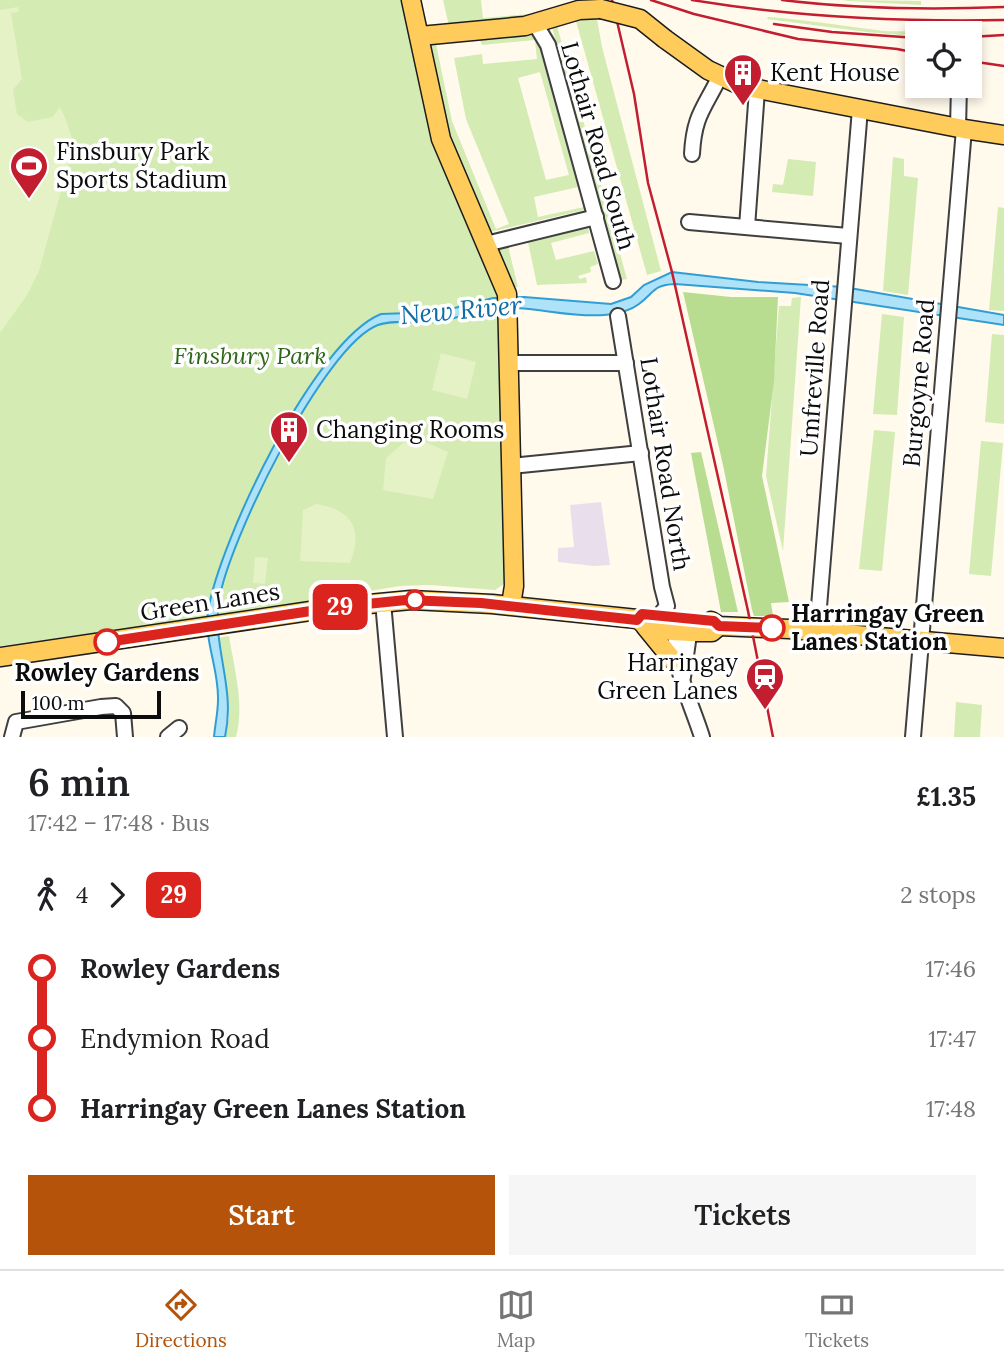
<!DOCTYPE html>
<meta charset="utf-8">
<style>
:root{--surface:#fff;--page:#f6f6f6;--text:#202124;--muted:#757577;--line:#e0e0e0;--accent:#b45309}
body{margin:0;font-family:Lora,serif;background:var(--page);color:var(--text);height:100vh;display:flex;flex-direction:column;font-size:26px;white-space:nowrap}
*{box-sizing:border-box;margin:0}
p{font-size:23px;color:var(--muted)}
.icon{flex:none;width:38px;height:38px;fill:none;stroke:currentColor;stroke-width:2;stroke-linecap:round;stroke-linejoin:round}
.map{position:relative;height:737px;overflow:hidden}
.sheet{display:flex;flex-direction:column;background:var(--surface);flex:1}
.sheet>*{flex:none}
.badge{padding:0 14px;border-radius:10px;font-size:24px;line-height:46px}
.controls{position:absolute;left:905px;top:21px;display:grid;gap:14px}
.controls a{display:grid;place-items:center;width:77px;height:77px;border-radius:0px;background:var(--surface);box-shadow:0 4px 10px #0003;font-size:35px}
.scale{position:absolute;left:21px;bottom:18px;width:140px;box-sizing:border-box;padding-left:7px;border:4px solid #0c0c0c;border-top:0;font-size:19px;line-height:24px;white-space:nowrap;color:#0c0c0c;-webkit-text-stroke:5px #fff;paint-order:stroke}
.map>.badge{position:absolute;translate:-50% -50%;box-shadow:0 0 0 4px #fff}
.legs{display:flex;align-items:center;gap:10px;height:77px;padding:0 28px;font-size:23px}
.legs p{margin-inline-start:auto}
.overview{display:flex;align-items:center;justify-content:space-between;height:119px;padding:0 28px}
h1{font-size:38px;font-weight:600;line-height:52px}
.action{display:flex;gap:14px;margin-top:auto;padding:14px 28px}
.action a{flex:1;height:80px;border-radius:0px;background:var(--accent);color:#fff;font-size:28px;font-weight:600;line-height:80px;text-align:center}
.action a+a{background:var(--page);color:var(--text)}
ul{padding:0 28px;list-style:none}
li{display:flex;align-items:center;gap:24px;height:70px;font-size:26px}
li i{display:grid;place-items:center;width:10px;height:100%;margin:0 9px;background:currentColor}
li i::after{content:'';width:18px;height:18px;margin:-9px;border:5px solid;border-radius:50%;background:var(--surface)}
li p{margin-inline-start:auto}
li:first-child i{background:linear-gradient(#0000 50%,currentColor 0)}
li:last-child i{background:linear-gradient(currentColor 50%,#0000 0)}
.tabs{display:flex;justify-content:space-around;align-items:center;height:98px;border-top:2px solid var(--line);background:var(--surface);font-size:19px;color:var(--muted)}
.tabs a{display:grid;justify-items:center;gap:4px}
.tabs .active{color:var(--accent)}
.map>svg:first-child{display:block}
.industrial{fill:#e9dfec}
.green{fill:#d4ebb3;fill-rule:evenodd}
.forest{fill:#b8dd91}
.pitch{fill:#e5f2c5}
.water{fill:#ade2f9;stroke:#309ed4;stroke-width:2}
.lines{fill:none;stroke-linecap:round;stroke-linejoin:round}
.minor-casing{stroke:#3f3f3f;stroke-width:18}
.major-casing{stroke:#1d1d1d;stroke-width:21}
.minor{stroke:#fff;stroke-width:14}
.major{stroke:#ffcc5b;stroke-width:18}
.rail{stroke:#c31d30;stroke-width:2.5}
.major-bridge-casing{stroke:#1d1d1d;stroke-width:21;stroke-linecap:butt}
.major-bridge{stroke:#ffcc5b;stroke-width:18}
.line-1-casing{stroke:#fff;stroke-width:16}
.line-1{stroke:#dc241f;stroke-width:10}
.stop-1-dot{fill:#fff;stroke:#dc241f;stroke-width:3.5}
.labels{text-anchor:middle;stroke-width:7;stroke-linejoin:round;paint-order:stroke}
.poi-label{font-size:24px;fill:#0c0c0c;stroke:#fff;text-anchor:start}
.street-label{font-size:24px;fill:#0c0c0c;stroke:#fff}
.park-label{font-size:24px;font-style:italic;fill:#2f6719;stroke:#fff}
.stop-label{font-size:24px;font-weight:bold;fill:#0c0c0c;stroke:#fff;text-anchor:start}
.water-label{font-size:26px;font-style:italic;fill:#0f6da4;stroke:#fff}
</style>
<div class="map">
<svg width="1004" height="737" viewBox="0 0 1004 737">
<rect width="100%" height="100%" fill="#fffaeb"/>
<!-- industrial -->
<path class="industrial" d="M601,502l9,63 -16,1 -36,-4v-14l16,-1 -4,-42z"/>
<!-- green -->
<g class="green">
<path d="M0,0h402l30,140 67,156 7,268 -2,20 -9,6 -65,-5 -30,1 -201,33 -199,27z"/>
<path d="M443,0h38l2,18 47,-4v4l-81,8z"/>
<path d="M842,0l79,1v4l-73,-4z"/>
<path d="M768,17c39,3 77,9 116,14 15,1 31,-1 44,2l-26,2 -35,-3 -100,-13z"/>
<path d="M588,18l9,1 5,28 59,224 -14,4 -71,-254z"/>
<path d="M557,26l70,253 -6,1 -69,-253z"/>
<path d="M536,35l42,152 -44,10 4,20 46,-10v3l-94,22 -38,-87 -7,-22 -16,-78 7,-1 16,77 44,108 13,-5 -43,-105 -12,-61 28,-4 1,10 54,-5 -2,-19 -53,5 -2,-5zM540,72l29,103 -23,5 -28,-102z"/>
<path d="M893,157l11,2v17l14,2 -10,117 -25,-4z"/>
<path d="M788,159l28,3 -3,34 -41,-4 1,-8 10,1z"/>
<path d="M998,207l6,1v103l-15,-1z"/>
<path d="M588,228l1,5 -38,10 5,17 38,-9 4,13 -8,3 1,5 -13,4 2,3 6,-2 1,6 -50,2 -9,-43z"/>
<path d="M508,246l10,41h-4l-17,-38z"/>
<path d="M801,297l-18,254 -17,-75 13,-170h12l1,-8z"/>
<path d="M882,314l22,3 -7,98 -24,-1z"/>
<path d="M992,334l12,1v89l-19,-2z"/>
<path d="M874,430l21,2 -13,139 -23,-2z"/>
<path d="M981,441l22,2 -12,133 -22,-2z"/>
<path d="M229,636c5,31 16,70 7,101h-11l4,-18 -11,-81z"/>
<path d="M956,702l26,3 -2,32h-26z"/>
</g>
<!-- forest -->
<g class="forest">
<path d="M683,292l48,5h47l-4,84 -12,95 27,126 -18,1 2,13h-19l-2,-6 -29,-145z"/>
<path d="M701,452l37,160h-17l-30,-159z"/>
</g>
<!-- pitch -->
<g class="pitch">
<path d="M18,7l1,5 -8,1 11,66 -9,11 4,24 11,8 25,-5 7,-10 6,13 8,24 -35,127 -12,24 -27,38v-323z"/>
<path d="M441,353l35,9 -9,37 -35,-9z"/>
<path d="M423,441l25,11 -15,47 -50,-9 3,-32 17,-15z"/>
<path d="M316,504c35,5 48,25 34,59l-50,-2 3,-51z"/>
<path d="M255,557l13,1 -3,26 -12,-1z"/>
</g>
<!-- water -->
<path class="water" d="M672,272l86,10 86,5 160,28v10l-209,-32 -120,-9c-22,1 -20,8 -36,20 -9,7 -23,10 -35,11 -34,3 -70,-9 -105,-7 -21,1 -42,11 -62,14 -19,2 -41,-3 -59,3 -54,20 -151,219 -159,276 -7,46 17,87 6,136h-11c1,-12 4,-25 4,-37 1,-31 -14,-58 -10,-89 11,-69 106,-270 173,-297l58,-2 54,-14 31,-1 87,7 20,-7 13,-12z"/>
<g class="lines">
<defs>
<g id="minor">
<path d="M536,25l12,20 65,236"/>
<path d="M958,128l1,-42"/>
<path d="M692,154c2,-39 12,-45 28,-78"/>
<path d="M689,222l159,14"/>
<path d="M747,227l10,-137"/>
<path d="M486,244l110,-27"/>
<path d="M618,316l44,271 5,19 -8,10"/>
<path d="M509,363h117"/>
<path d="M511,466l130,-13"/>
<path d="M383,602l12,135"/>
<path d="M679,619c-12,40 11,79 23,118"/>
<path d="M817,631l43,-522"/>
<path d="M683,677l8,-57"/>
<path d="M12,737l4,-15 85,-15 15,-1 7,7 2,24"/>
<path d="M168,737l11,-9"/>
<path d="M913,737l51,-608"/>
</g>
<g id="major">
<path d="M411,0l30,139 66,155 7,292 -3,19"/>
<path d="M420,36l105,-10 54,-16 22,-1"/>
<path d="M665,39l43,31 34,16 222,43 40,6"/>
<path d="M711,621l8,5 70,3 215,19"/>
<path d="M645,626l31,38"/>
<path d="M0,657l337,-50 74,-7 81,4 145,15c18,15 53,13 75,13l7,-6"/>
</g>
</defs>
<!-- minor casing -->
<use href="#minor" class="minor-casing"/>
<!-- major casing -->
<use href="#major" class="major-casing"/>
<!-- minor -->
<use href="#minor" class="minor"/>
<!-- major -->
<use href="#major" class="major"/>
<!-- rail -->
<g class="rail">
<path d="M612,0l22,94 14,89 24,89 76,339 25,126"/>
<path d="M651,0l43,14 104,25 99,10 20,4"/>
<path d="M692,0c103,17 207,22 312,20"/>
<path d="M782,0c74,9 148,10 222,7"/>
<path d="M774,24l58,8 85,6"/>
<path d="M970,37l34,-2"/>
<path d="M970,61l34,5"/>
</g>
<defs>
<path id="major-bridge" d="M601,9l39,10 25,20"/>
</defs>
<!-- major-bridge casing -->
<use href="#major-bridge" class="major-bridge-casing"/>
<!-- major-bridge -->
<use href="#major-bridge" class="major-bridge"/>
</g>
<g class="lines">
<defs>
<path id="line-1" d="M107,642l230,-35 69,-7 75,3 156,17 5,-6 72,7 5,5 53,2"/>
</defs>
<!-- line-1 casing -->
<use href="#line-1" class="line-1-casing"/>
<!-- line-1 -->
<use href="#line-1" class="line-1"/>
</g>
<!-- icons -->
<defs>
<symbol id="building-pin" viewBox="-11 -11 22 30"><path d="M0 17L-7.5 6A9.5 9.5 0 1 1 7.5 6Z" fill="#c31d30" stroke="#fff"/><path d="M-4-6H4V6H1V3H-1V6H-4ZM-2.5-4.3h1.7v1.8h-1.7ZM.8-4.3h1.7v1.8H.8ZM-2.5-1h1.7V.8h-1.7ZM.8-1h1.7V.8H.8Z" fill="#fff"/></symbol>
<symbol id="stadium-pin" viewBox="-11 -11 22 30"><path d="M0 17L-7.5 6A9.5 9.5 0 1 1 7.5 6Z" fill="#c31d30" stroke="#fff"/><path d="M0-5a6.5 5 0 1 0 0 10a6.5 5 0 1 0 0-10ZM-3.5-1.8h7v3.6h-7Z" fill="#fff"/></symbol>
<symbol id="station-pin" viewBox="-11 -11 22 30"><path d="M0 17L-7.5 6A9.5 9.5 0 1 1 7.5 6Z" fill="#c31d30" stroke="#fff"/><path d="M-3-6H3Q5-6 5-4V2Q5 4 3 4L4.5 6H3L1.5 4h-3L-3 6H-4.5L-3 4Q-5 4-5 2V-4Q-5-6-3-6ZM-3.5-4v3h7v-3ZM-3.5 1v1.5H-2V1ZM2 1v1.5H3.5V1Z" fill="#fff"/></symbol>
</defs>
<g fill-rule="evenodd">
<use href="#building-pin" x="721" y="51" width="44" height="60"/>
<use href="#stadium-pin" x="7" y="144" width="44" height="60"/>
<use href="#building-pin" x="267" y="408" width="44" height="60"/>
<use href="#station-pin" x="743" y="655" width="44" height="60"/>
</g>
<!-- markers -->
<g class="stop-1-dot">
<circle cx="415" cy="600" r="9"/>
<circle cx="772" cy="628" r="12"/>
<circle cx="107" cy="642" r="12"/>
</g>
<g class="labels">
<!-- poi labels -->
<g class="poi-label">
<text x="770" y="81">Kent House</text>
<text x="56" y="160">Finsbury Park<tspan x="56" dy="28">Sports Stadium</tspan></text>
<text x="316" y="438">Changing Rooms</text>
<text x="738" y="671" text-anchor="end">Harringay<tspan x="738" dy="28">Green Lanes</tspan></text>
</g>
<!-- street labels -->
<g class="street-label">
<text transform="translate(598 146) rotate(74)" y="8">Lothair Road South</text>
<text transform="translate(815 368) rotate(-86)" y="8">Umfreville Road</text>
<text transform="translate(919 383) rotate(-85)" y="8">Burgoyne Road</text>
<text transform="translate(665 464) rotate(81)" y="8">Lothair Road North</text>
<text transform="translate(210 602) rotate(-9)" y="8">Green Lanes</text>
</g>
<!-- park labels -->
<g class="park-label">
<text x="250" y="364">Finsbury Park</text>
</g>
<!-- stop labels -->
<g class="stop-label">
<text x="791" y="622">Harringay Green<tspan x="791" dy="28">Lanes Station</tspan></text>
<text x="107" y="681" text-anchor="middle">Rowley Gardens</text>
</g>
<!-- water labels -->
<g class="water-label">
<text transform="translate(461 310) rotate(-5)" y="9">New River</text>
</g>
</g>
</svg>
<div class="controls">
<a><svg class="icon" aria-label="locate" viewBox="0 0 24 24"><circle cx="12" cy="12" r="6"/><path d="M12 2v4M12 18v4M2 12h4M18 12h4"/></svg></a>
</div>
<div class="scale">100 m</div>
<b class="badge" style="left:340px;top:607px;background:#dc241f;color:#fff">29</b>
</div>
<section class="sheet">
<div class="overview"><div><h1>6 min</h1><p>17:42 – 17:48 · Bus</p></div><b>£1.35</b></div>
<div class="legs"><svg class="icon" aria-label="walk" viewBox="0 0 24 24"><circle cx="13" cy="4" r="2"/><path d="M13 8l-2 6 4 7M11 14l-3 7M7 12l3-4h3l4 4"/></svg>4<svg class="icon" aria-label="forward" viewBox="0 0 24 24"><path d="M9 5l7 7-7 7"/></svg><b class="badge" style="background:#dc241f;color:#fff">29</b><p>2 stops</p></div>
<ul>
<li><i style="color:#dc241f"></i><b>Rowley Gardens</b><p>17:46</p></li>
<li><i style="color:#dc241f"></i><span>Endymion Road</span><p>17:47</p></li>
<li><i style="color:#dc241f"></i><b>Harringay Green Lanes Station</b><p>17:48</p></li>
</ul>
<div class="action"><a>Start</a><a>Tickets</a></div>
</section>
<nav class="tabs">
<a class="active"><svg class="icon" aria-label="directions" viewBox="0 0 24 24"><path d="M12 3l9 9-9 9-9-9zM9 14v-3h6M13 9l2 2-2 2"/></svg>Directions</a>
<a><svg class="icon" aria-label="map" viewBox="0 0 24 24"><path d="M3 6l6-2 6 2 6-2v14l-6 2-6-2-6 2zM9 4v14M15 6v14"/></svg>Map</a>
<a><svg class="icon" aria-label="tickets" viewBox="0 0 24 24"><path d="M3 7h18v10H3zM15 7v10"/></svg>Tickets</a>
</nav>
